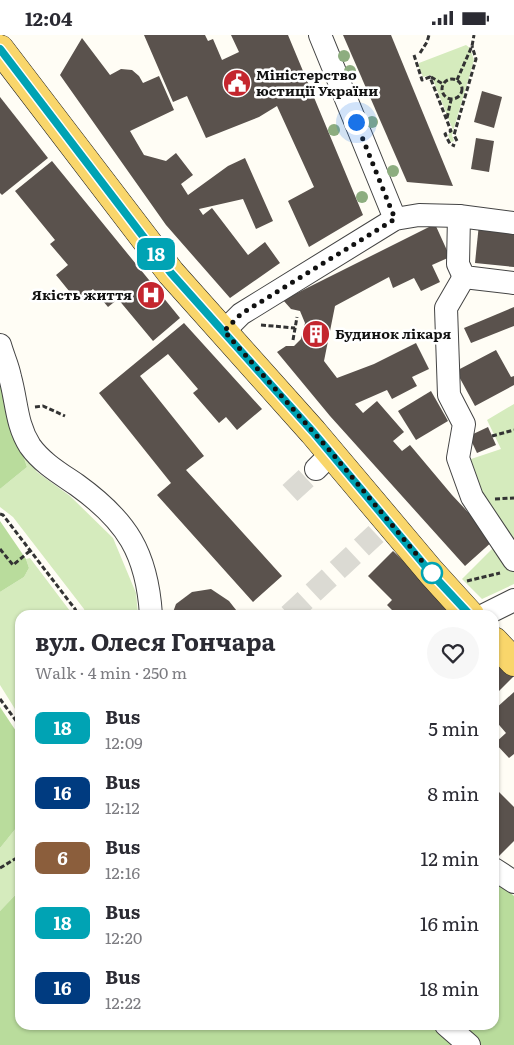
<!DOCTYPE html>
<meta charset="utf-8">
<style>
:root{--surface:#fff;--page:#f7f7f7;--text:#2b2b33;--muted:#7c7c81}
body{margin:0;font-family:Literata,serif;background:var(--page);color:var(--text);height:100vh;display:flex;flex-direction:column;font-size:19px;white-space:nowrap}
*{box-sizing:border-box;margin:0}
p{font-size:16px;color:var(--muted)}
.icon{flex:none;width:28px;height:28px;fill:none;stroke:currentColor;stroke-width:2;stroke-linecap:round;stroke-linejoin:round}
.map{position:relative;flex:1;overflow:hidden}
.details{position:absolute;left:15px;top:575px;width:484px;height:420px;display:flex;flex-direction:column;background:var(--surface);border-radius:15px;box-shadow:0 1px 4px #0004}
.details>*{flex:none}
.badge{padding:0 10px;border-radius:8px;font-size:18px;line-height:32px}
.you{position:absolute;width:25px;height:25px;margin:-12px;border:4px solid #fff;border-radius:50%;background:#1a73e8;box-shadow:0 0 0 8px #1a73e833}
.map>.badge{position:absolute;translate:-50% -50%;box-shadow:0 0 0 2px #fff}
.round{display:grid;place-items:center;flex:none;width:52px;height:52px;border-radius:26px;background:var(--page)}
.head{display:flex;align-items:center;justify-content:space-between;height:85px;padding:0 20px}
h1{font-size:24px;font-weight:700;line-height:38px}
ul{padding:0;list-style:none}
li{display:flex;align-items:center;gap:15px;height:65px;padding:0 20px}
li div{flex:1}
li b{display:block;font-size:19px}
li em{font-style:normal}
li .badge{min-width:55px;font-weight:700;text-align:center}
.status{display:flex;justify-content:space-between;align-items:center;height:35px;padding:0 25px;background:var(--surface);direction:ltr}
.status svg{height:14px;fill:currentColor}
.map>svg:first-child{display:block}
.green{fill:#d5ebbd}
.forest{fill:#b9dc9c}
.building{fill:#5a524d}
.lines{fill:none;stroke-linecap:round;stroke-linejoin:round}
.minor-tunnel{stroke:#dbdad3;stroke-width:22;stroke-dasharray:22 11;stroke-linecap:butt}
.minor-casing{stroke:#444;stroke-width:24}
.major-casing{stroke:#222;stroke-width:29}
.path{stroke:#333;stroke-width:3;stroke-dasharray:5 2.5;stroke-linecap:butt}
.minor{stroke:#fff;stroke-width:22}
.major{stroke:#f9d66b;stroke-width:28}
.tree{fill:#8dad7f}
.line-casing{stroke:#fff;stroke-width:11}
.line{stroke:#00a3b4;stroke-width:8}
.walk{stroke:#111;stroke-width:5;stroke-dasharray:0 9}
.stop-dot{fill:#fff;stroke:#00a3b4;stroke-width:2.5}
.labels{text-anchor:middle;stroke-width:5;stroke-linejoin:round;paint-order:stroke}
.poi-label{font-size:14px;font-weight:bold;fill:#111;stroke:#fff;text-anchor:start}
</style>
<div class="status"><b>12:04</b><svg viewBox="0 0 49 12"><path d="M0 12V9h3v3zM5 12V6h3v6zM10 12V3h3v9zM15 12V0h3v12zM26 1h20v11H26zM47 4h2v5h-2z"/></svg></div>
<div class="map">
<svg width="514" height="1010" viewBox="0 0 514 1010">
<rect width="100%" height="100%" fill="#fffdf5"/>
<!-- green -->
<g class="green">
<path d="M466,10l4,3 4,12 -22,75 2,6 -3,1 -3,-7 5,-5 -22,-55 -8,2 -4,-10v-4z"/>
<path d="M514,369v149l-49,-92 36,-12 -14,-29z"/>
<path d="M21,413l16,24 33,24 43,42 23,55 2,22h-52l-2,-6 -71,-92 -13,-10v-18l27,-22z"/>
<path d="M497,509l17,25v15l-32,15 -20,-20z"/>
<path d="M30,523l43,57h-53v102l-20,-32v-93l24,-15 5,-9 -3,-9z"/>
<path d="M17,792l1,23 2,3v37l-20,21v-63z"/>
</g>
<!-- forest -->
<g class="forest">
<path d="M0,350l27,82 -27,22z"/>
<path d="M0,486l26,38 3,9 -5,9 -24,15z"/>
<path d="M0,672l20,30v84l-3,6 -17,21z"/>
<path d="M494,843l20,18v149h-514v-134l20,-21v135h474z"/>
</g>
<!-- building -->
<g class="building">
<path d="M144,0h61l3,6 5,-2 9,21 17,-8 -8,-17h57l75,180 -54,32 -21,-46 26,-14 -37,-81 -18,11 -53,21 -19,-42 -14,6z"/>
<path d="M343,0h48l62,151 -46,-4z"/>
<path d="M82,3l28,37 11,-6 11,1 7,6 4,7 16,-7 15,34 -44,21 14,24 22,6 10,-8 17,22 -12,9 7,11 40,-29 17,-8 28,63 -17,8 -13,-30 -44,10 4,6 9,-7 36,47 17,-13 15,21 -50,35 -64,-73 -106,-150z"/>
<path d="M482,56l20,6 -8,31 -20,-6z"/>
<path d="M0,62l48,61 -46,37 -2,-2z"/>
<path d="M476,103l18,3 -5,31 -18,-3z"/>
<path d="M52,126l128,157 -27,23 -35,-42 -10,8 -15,-18 -15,13 -22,-27 12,-10 -18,-21 5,-4 -40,-49z"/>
<path d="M435,189l15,33 -18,8 8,17 -19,9 -7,-13 -21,10 -4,-11 -54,29 -11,55 13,17 37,-14 42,-21 13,26 -17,8 5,9 -25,13 -5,-9 -32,14 8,9 14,-12 27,31 -11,9 9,10 8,-6 42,50 42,45 -29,26 -135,-150 -53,-64 9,-6h8l7,-7 4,-16 -5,-12 -9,-2 -8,-9z"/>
<path d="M479,189l35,4v39l-39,-4z"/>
<path d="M514,272v19l-43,17 -7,-15z"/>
<path d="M184,288l78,86 -25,21 -11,-13 -7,6 -26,-30 5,-4 -30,-35 -28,22 64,80 -18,14 96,106 -29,26 -96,-107 14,-12 -72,-90z"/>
<path d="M496,315l15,27 3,-1v9l-39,21 -19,-35z"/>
<path d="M431,356l17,30 -32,19 -18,-29z"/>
<path d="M488,392l8,18 -19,8 -8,-17z"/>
<path d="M393,516l56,53 10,11h-55l-2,-2 -5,2 -10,-10 5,-5 -24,-24z"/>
<path d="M211,554l18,12 11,14h-68l4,-11 16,-12z"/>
<path d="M494,615l20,21v5l-20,20z"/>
<path d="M514,657v62l-5,4 -14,-15 11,-10 -12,-14v-9z"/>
<path d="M494,752l20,20v34l-18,18 -2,-2z"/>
</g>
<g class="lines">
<!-- minor-tunnel -->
<g class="minor-tunnel">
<path d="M290,458l26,-24"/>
<path d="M289,580l87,-81"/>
</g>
<defs>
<g id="minor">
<path d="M320,0l75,184"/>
<path d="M459,181l-1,48 6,13 50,6"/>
<path d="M464,242l-18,31 3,87 15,29 -6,34 14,39 42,63"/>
<path d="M224,296l17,-17 154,-95 24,-4 40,1 55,7"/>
<path d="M0,310c3,11 8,21 10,32 7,25 6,47 20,69 12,17 31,28 47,39 50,36 70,68 74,130"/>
<path d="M316,434l16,-16"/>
<path d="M484,580l30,-15"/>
<path d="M494,834l20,13"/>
<path d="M446,990l23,20"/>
</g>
<g id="major">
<path d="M0,14l171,224 142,159 118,140 39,43"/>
<path d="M494,606l20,21"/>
</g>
</defs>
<!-- minor casing -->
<use href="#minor" class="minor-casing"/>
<!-- major casing -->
<use href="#major" class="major-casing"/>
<!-- path -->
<g class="path">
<path d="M420,18l7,-11 2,-7"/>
<path d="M414,20l8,25 8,-3 21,54 -6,3 5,10 5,2"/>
<path d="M431,42l12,7"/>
<circle cx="452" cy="54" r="10"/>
<path d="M457,45l15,-34 2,-11"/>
<path d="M447,83l4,-18"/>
<path d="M457,106l-3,-6 22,-76 -4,-13"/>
<path d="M261,290l34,3"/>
<path d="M293,305l4,-23"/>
<path d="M35,372l8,-1 22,10"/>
<path d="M492,401l22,-6"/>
<path d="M495,464l19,-1"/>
<path d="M0,479l3,1 72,94 3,6"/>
<path d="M0,514l13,16 18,-15"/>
<path d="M467,546l33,-8"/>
<path d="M0,664l20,27"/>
<path d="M0,833l20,-12"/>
</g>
<!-- minor -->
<use href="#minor" class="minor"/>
<!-- major -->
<use href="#major" class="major"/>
</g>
<!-- trees -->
<g class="tree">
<circle cx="344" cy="21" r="6"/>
<circle cx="350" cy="36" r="6"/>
<circle cx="372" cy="87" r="6"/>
<circle cx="334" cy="95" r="6"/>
<circle cx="393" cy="136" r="6"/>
<circle cx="362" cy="162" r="6"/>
</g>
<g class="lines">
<defs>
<path id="line" d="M0,14l171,224 142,159 118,141 39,42"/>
</defs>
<!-- line casing -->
<use href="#line" class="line-casing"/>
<!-- line -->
<use href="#line" class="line"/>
<!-- walk -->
<path class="walk" d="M356,87l39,97 -154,95 -17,17 108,122 100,120"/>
</g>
<!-- icons -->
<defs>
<symbol id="civic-disc" viewBox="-11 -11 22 22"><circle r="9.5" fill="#c4262e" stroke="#fff"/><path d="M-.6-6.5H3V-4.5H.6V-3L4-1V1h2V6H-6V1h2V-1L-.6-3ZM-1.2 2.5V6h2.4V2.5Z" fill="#fff"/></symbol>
<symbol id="hospital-disc" viewBox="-11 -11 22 22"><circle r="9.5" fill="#c4262e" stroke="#fff"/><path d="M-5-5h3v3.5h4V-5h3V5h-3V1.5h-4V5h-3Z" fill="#fff"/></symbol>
<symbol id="building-disc" viewBox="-11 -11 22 22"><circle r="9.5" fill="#c4262e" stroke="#fff"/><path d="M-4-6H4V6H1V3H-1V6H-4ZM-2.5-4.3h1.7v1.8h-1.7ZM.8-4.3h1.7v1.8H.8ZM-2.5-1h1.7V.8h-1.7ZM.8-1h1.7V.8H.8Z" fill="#fff"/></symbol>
</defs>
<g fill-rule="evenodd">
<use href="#civic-disc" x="221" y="32" width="32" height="32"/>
<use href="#hospital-disc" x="135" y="244" width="32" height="32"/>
<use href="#building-disc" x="300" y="283" width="32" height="32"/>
</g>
<!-- markers -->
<circle class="stop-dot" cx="432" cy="538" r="10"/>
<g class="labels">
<!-- poi labels -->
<g class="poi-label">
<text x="256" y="45">Міністерство<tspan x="256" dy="16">юстиції України</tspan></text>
<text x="132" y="265" text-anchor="end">Якість життя</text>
<text x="335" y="304">Будинок лікаря</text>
</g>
</g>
</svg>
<div class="you" style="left:356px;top:87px"></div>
<b class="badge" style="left:156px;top:219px;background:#00a3b4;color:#fff">18</b>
<section class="details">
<div class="head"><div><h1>вул. Олеся Гончара</h1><p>Walk · 4 min · 250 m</p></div><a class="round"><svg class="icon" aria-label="heart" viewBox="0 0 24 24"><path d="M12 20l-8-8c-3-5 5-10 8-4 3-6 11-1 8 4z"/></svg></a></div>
<ul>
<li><span class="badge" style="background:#00a3b4;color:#fff">18</span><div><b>Bus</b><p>12:09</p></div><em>5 min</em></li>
<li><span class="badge" style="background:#003b80;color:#fff">16</span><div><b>Bus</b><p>12:12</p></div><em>8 min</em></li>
<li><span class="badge" style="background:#8b5e3c;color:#fff">6</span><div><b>Bus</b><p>12:16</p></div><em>12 min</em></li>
<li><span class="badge" style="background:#00a3b4;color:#fff">18</span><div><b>Bus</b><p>12:20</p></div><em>16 min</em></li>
<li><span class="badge" style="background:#003b80;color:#fff">16</span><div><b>Bus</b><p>12:22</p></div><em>18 min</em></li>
</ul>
</section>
</div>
